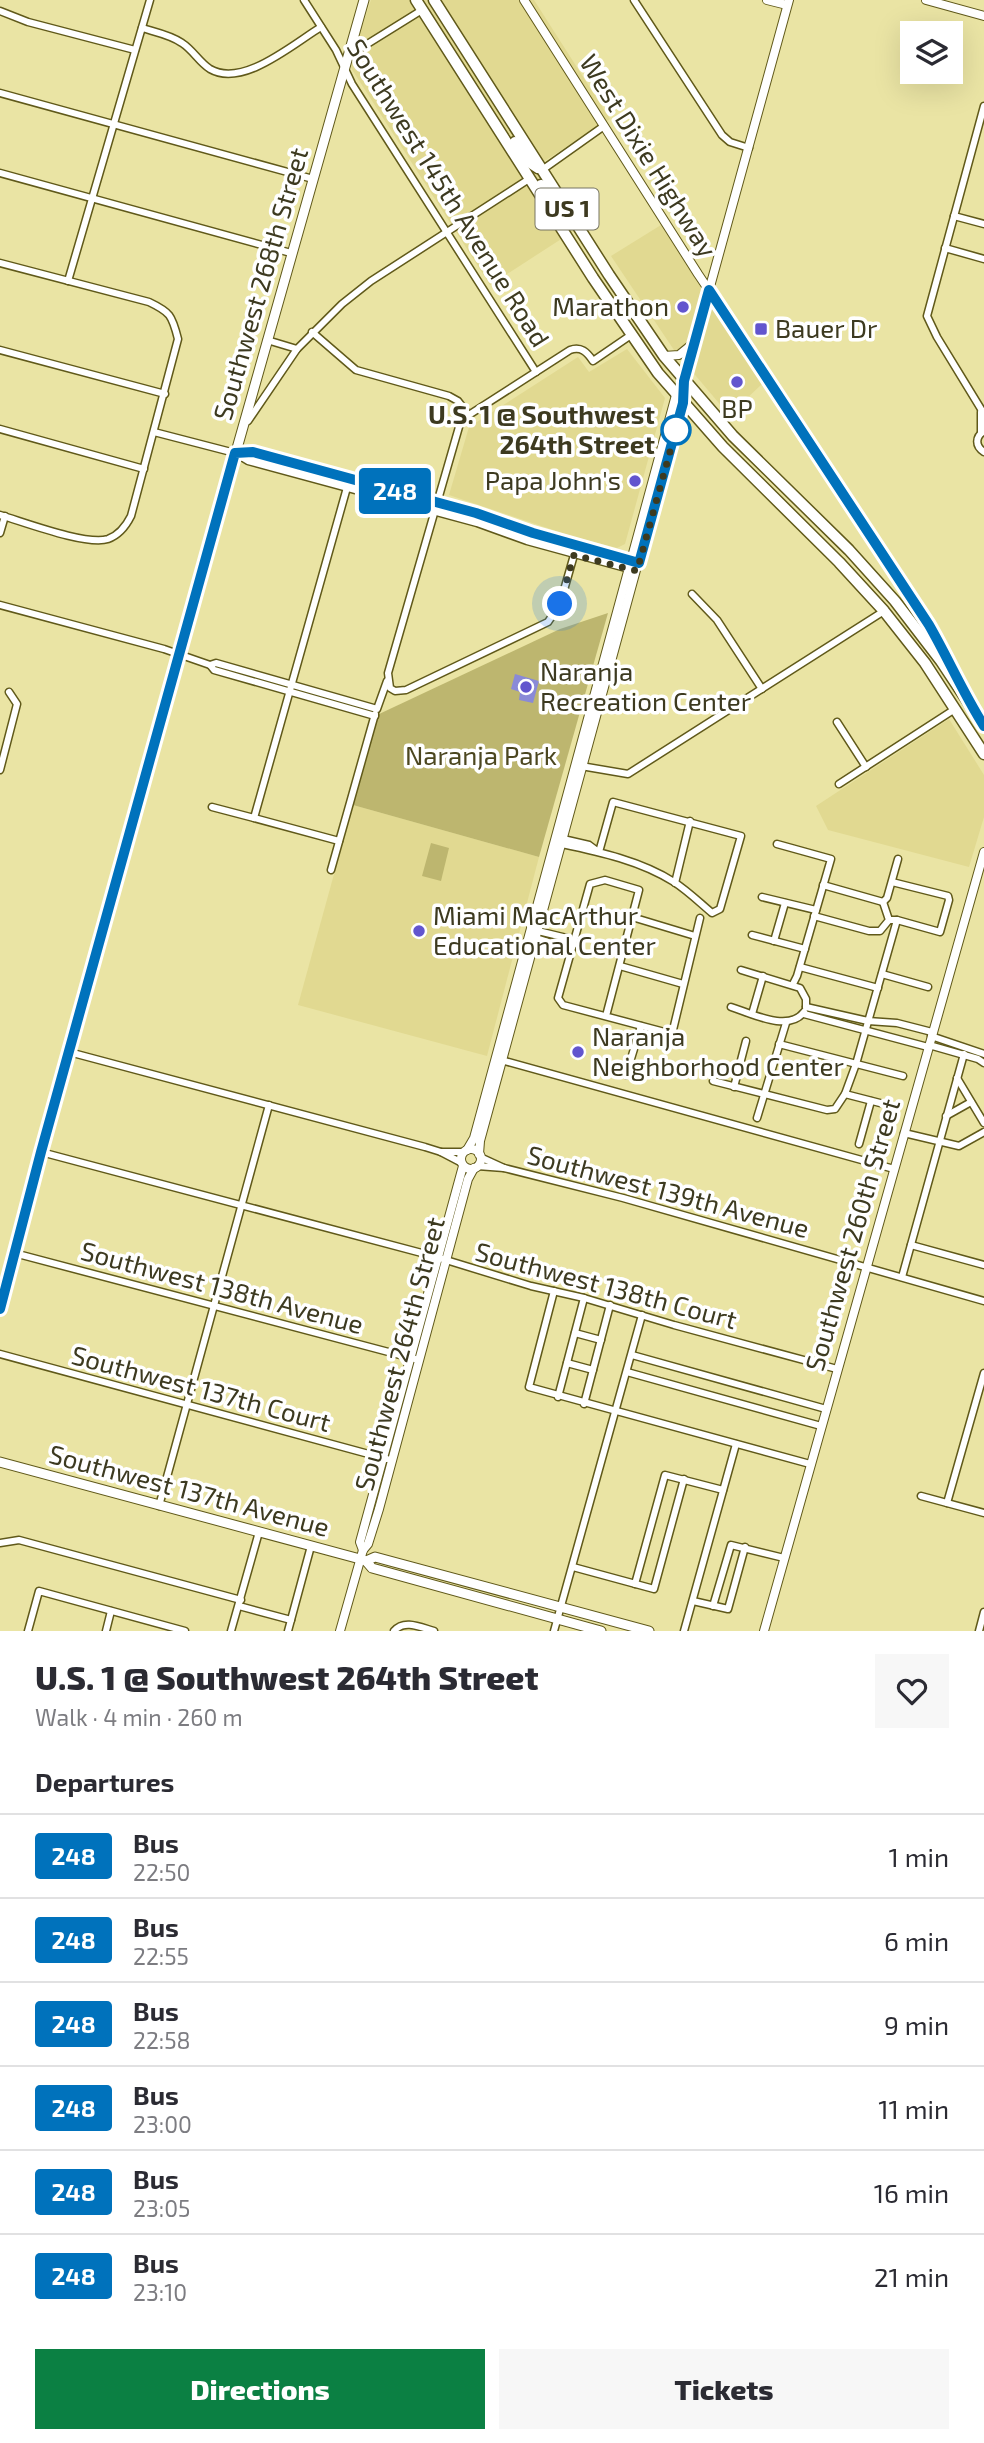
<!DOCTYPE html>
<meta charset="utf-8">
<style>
:root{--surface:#fff;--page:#f7f7f7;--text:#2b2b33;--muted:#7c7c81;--line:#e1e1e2;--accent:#0b8043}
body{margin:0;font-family:"Exo 2",sans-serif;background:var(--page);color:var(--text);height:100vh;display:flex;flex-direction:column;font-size:26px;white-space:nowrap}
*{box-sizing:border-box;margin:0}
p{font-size:23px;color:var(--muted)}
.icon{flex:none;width:38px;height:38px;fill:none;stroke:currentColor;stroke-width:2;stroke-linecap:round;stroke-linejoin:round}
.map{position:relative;height:1631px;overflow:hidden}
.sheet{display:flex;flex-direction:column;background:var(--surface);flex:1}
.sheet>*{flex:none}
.badge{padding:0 14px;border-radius:5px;font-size:24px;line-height:46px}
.controls{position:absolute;left:900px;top:21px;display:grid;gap:14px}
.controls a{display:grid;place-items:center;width:63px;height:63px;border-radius:0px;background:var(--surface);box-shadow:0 7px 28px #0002;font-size:35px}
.you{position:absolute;width:35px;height:35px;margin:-18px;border:5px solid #fff;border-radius:50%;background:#1a73e8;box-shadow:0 0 0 10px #1a73e833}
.map>.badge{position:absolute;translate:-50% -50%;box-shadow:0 0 0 4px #fff}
h2{padding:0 35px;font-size:26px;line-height:63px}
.round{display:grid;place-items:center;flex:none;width:74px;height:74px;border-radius:0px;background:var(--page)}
.overview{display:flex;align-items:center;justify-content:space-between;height:119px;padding:0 35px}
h1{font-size:33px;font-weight:800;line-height:52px}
.button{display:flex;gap:14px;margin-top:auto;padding:14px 35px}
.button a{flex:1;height:80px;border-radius:0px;background:var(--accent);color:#fff;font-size:28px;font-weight:800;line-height:80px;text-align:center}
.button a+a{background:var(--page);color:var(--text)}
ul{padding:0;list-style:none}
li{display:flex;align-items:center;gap:21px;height:84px;padding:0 35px;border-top:2px solid var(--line)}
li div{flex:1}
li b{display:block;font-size:26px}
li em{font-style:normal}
li .badge{min-width:77px;font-weight:700;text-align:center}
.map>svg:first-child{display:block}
.built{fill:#e1d991}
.green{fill:#bdb66f}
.water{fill:#8a8ad7}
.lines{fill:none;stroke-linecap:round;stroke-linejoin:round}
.minor-casing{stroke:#60591a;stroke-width:9}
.tertiary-casing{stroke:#60591a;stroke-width:10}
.secondary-casing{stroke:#60591a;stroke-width:11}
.trunk-casing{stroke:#60591a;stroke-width:13}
.minor{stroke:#fff;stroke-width:6}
.tertiary{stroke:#fff;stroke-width:8}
.secondary{stroke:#fff;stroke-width:9}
.trunk{stroke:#fff;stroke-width:10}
.line-casing{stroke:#fff;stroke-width:16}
.line{stroke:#0072bc;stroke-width:10}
.walk{stroke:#3d3a20;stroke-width:7;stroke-dasharray:0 12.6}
.poi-dot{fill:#6255ce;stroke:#fff;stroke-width:2.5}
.stop-dot{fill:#fff;stroke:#0072bc;stroke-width:3.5}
.labels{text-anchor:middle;stroke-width:7;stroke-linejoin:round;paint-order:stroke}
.shield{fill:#fff;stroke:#777563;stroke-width:2}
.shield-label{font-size:24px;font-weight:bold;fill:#3d3a20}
.street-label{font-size:26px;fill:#3d3a20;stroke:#fff}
.poi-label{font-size:26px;fill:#3d3a20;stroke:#fff;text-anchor:start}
.stop-label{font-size:26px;font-weight:bold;fill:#3d3a20;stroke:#fff;text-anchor:end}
.park-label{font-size:26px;fill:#4c4720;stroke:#fff}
</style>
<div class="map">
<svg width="984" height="1631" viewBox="0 0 984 1631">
<rect width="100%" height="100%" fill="#eae4a4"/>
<!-- built -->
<g class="built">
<path d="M371,0h163l76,119 -67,43 40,63 -93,60 -139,-217 5,-24z"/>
<path d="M661,225l101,159 -33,31 -55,-65 -63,-94z"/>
<path d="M627,349l38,49 -40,146 -8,4 -46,-12 -122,-41 20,-68 109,-70 11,15z"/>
<path d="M949,719l35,56v42l-15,50 -141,-37 -12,-24z"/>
<path d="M353,805l186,52 -52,199 -189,-51z"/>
</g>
<!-- green -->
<g class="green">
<path d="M608,613l-69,244 -186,-52 24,-90 183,-86z"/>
<path d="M431,843l18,5 -8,33 -19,-5z"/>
</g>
<!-- water -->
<path class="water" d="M515,674l24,7 -6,22 -14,-3 1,-8 -9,-3z"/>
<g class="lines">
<defs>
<g id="minor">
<path d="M304,0l32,50 16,34 184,288"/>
<path d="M634,0l88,135 8,7 19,6"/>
<path d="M0,11l28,11 107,28"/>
<path d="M142,28c13,4 29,7 40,15 11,7 17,19 28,26 33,19 83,-25 111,-42"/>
<path d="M348,56l74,-46"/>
<path d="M0,93l313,86"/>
<path d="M984,106l-57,210 10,21 47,77"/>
<path d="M542,170l62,-44"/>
<path d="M0,173l291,80"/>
<path d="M954,216l30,8"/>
<path d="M945,248l39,11"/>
<path d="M0,263l149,39c21,10 23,13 29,37l-47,177c-5,10 -12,19 -23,23 -21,7 -84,-17 -108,-24"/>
<path d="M68,281l82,-281"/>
<path d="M312,332l44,38 93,26 9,5 10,13"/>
<path d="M267,340l30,9"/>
<path d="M0,350l165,44"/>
<path d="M981,412v21"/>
<path d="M248,421l49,-72 45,-45 29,-23 158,-102"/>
<path d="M0,429l144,40"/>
<path d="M984,431c-9,6 -9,15 0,21"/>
<path d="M154,432l81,21 13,8 229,62 50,18 106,29"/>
<path d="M235,453l18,-1 223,61 57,20 101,28"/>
<path d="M0,533l5,-17"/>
<path d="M574,555l-14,49 -12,18 -142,68 -11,1 -5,-3 -2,-15 73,-253 109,-70c11,-4 17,2 23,11l38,-26"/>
<path d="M692,594l25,26 45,69"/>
<path d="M0,605l164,44 46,16"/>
<path d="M375,716l-161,-46 -4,-5 6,-2 161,46 10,-28"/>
<path d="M837,722l29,45"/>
<path d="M581,766l47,8 256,-163"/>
<path d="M0,770l17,-66 -8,-12"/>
<path d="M839,784l116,-75"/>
<path d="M212,807l42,11 94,-334"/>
<path d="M254,818l85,23"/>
<path d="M563,839l26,6 8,6"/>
<path d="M562,844c38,8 79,17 112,38 14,9 26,21 38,31l8,-4 21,-73 -128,-34 -14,50"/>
<path d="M777,844l54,15 -34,117 -4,8"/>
<path d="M331,870l44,-156"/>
<path d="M675,883l15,-62"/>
<path d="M823,885l60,17"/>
<path d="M762,897l54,13"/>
<path d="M883,902l4,-4 11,-39"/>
<path d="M814,916l55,15h11l9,-11 -6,-18"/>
<path d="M632,917l63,19"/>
<path d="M889,920h8l43,12 9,-32 -1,-4 -56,-14"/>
<path d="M538,931l29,7 6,7"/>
<path d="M752,935l53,14"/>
<path d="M536,938l29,9 8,-2"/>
<path d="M774,941l11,-38"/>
<path d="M620,966l63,18"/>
<path d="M800,967l78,21"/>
<path d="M741,970l59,18 6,11v8"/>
<path d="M882,974l46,13"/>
<path d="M731,1007c20,6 57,26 73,5"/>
<path d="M806,1007l62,14 29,2 35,9"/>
<path d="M752,1014l11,-38"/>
<path d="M804,1014l124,33"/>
<path d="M606,1016l33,-126 -34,-10 -15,4 -32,114 5,7 109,29 28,-116"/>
<path d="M931,1036l53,18"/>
<path d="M779,1044l124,32"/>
<path d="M929,1045l49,14 6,4"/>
<path d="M69,1052l356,95 16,5 21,11"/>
<path d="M501,1060l393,109"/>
<path d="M626,1075l15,-49"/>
<path d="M957,1078l27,45"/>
<path d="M713,1081l114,29 8,-1 10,-15 11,-30 41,-144"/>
<path d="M734,1087l12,-46"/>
<path d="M845,1094l35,9"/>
<path d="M946,1116l25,-14"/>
<path d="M757,1118l29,-95"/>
<path d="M904,1133l55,13 25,-14"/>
<path d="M859,1144l12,-43"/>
<path d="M41,1152l392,104 98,30 53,12 90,27 163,44"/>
<path d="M441,1152h23"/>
<path d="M480,1157l24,11 119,30 361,103"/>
<path d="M477,1166l27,2"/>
<path d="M911,1245l73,20"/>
<path d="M14,1253l401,106"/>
<path d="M902,1277l62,-223"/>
<path d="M554,1291l-25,96 281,77"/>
<path d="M575,1333l26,7"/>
<path d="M0,1354l387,105"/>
<path d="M632,1355l194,54"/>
<path d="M567,1363l26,7"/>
<path d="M627,1372l194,54"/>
<path d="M558,1397l26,-99"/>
<path d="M584,1404l26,-99"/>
<path d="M921,1496l63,17"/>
<path d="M947,1503l37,-130"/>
<path d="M159,1506l110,-401"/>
<path d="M0,1543l19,-3 222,60"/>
<path d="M573,1567l81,22 30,-110"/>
<path d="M635,1584l30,-109 58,15"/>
<path d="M693,1601l35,8 17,-62"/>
<path d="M239,1606l52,14"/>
<path d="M713,1606l18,-61 53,13"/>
<path d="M28,1631l11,-40 146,40"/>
<path d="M106,1631l5,-20"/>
<path d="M231,1631l28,-99"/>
<path d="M288,1631l23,-85"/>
<path d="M394,1631c10,-12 26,-4 40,0"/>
<path d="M554,1631l88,-316"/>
<path d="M684,1631l52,-187"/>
<path d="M979,1631l5,-19"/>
</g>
<g id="tertiary">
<path d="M524,0l174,274 86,128 84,133 61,90 21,36 11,25"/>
<path d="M767,0l20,5"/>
<path d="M926,0l58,16"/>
<path d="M664,356l15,-1 16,-13"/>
<circle cx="471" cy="1159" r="10"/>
<path d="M467,1150l7,-12 202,-743 8,-14 105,-381"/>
<path d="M479,1154l1,-13 203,-743"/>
<path d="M363,1550l-3,-8 103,-376"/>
<path d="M340,1631l23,-81 5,-6 11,-35 89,-330 6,-11"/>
<path d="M764,1631l220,-779"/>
</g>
<g id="secondary">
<path d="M0,1308l145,-535 219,-773"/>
<path d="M0,1462l360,97 6,2 6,7 229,63"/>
<path d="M366,1561l9,-4 274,74"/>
</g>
<g id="trunk">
<path d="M416,0l177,278 65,95 65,74 116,115 45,49 41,52 59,91"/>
<path d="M434,0l175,275 55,81 69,80 116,114 46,51 46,60 43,65"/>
<path d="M515,142l11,18 12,8"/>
<path d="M541,185l24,36"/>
</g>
</defs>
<!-- minor casing -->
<use href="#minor" class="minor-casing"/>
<!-- tertiary casing -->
<use href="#tertiary" class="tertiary-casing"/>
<!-- secondary casing -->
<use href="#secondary" class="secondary-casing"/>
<!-- trunk casing -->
<use href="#trunk" class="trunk-casing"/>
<!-- minor -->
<use href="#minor" class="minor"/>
<!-- tertiary -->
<use href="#tertiary" class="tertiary"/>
<!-- secondary -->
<use href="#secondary" class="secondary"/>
<!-- trunk -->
<use href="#trunk" class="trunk"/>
</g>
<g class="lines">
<defs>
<path id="line" d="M0,1309l41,-157 194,-699 18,-1 223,61 57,20 106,30 44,-160 1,-22 25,-91 220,335c19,33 34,68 55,101"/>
</defs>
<!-- line casing -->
<use href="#line" class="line-casing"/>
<!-- line -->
<use href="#line" class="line"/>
<!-- walk -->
<path class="walk" d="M560,604l14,-49 63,16 39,-141"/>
</g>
<!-- markers -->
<g class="poi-dot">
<circle cx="683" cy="307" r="7"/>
<rect x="754" y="322" width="14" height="14" rx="3.5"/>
<circle cx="737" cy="382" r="7"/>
<circle cx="635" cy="481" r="7"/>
<circle cx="526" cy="687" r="7"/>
<circle cx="419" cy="931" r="7"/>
<circle cx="578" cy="1052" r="7"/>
</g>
<circle class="stop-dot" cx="676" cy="430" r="14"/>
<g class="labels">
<!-- shield labels -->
<rect class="shield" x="535.5" y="188.5" width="63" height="41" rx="5"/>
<g class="shield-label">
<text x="567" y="217">US 1</text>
</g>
<!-- street labels -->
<g class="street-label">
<text transform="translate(648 156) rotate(58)" y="9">West Dixie Highway</text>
<text transform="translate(448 193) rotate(58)" y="9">Southwest 145th Avenue Road</text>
<text transform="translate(261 284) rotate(-74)" y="9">Southwest 268th Street</text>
<text transform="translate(668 1192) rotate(15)" y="9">Southwest 139th Avenue</text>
<text transform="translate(853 1235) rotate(-74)" y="9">Southwest 260th Street</text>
<text transform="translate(606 1286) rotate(15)" y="9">Southwest 138th Court</text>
<text transform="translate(222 1288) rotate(15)" y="9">Southwest 138th Avenue</text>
<text transform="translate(400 1354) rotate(-75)" y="9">Southwest 264th Street</text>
<text transform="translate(201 1389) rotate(15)" y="9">Southwest 137th Court</text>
<text transform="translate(189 1491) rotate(15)" y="9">Southwest 137th Avenue</text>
</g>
<!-- poi labels -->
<g class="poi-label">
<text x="669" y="316" text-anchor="end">Marathon</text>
<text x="775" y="338">Bauer Dr</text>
<text x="737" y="418" text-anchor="middle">BP</text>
<text x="621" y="490" text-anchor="end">Papa John's</text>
<text x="540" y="681">Naranja<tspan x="540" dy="30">Recreation Center</tspan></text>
<text x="433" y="925">Miami MacArthur<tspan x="433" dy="30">Educational Center</tspan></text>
<text x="592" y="1046">Naranja<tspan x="592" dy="30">Neighborhood Center</tspan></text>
</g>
<!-- stop labels -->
<g class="stop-label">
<text x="655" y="424">U.S. 1 @ Southwest<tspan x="655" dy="30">264th Street</tspan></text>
</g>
<!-- park labels -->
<g class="park-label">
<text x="481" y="765">Naranja Park</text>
</g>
</g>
</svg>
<div class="controls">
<a><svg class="icon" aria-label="layers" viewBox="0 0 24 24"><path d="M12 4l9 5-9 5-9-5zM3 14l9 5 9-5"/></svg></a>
</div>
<div class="you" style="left:560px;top:604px"></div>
<b class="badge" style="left:395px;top:491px;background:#0072bc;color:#fff">248</b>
</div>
<section class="sheet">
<div class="overview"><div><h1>U.S. 1 @ Southwest 264th Street</h1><p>Walk · 4 min · 260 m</p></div><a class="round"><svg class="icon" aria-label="heart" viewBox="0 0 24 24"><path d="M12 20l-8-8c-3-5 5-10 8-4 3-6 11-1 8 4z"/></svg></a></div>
<h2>Departures</h2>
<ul>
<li><span class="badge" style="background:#0072bc;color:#fff">248</span><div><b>Bus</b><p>22:50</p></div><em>1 min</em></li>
<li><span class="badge" style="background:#0072bc;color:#fff">248</span><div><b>Bus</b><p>22:55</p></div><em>6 min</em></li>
<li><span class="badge" style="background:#0072bc;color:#fff">248</span><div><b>Bus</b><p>22:58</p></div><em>9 min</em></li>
<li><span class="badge" style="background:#0072bc;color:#fff">248</span><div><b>Bus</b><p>23:00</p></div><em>11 min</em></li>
<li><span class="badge" style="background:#0072bc;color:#fff">248</span><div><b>Bus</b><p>23:05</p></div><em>16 min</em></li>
<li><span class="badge" style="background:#0072bc;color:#fff">248</span><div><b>Bus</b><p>23:10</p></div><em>21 min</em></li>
</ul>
<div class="button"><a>Directions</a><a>Tickets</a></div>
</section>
